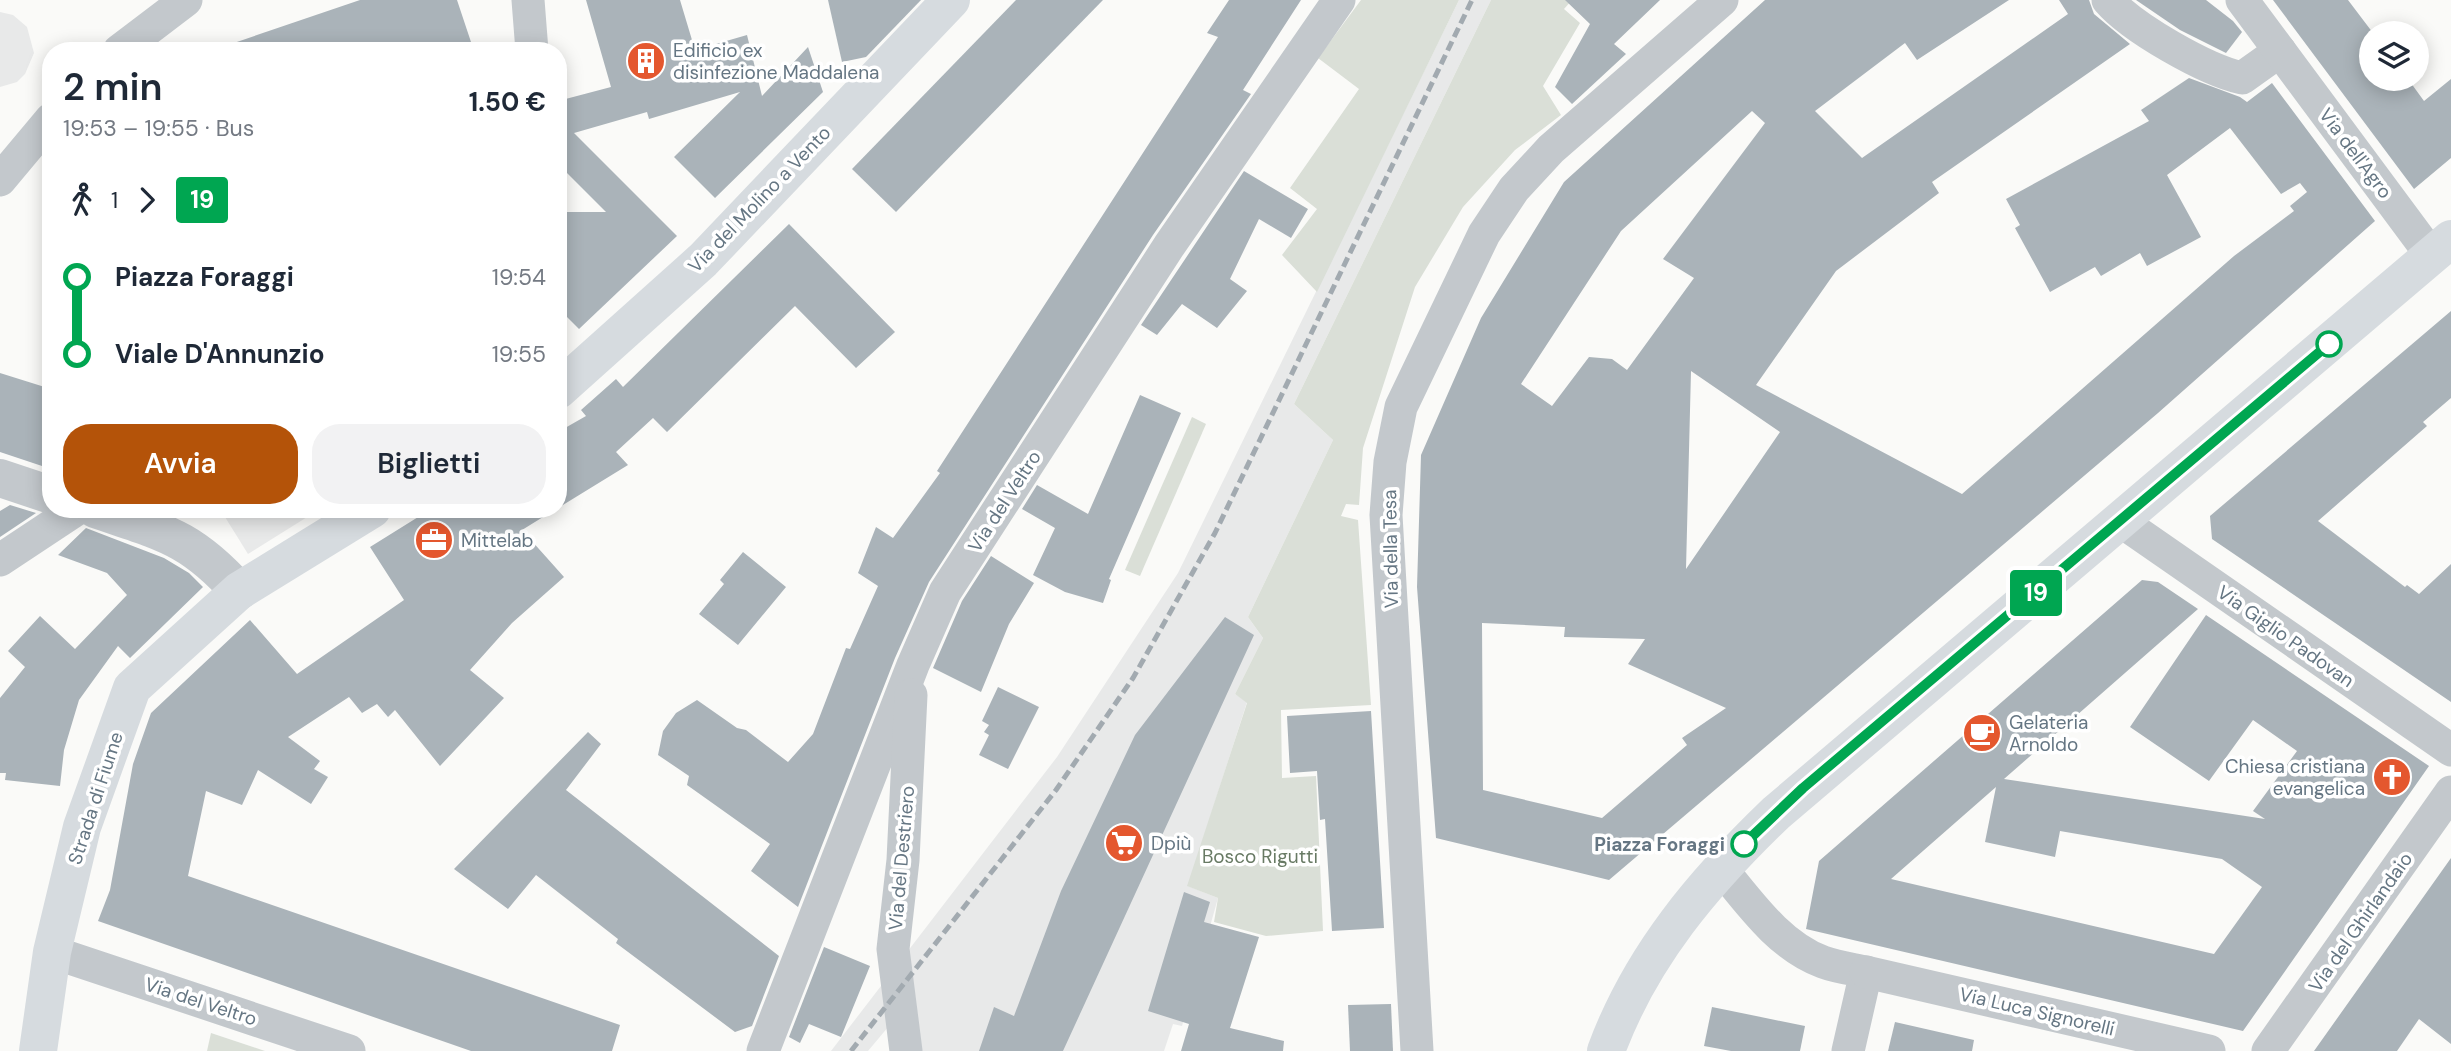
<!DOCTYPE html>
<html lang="it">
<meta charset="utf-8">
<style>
:root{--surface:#fff;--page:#f2f2f3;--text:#1f2937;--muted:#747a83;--accent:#b45309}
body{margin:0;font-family:"DM Sans",sans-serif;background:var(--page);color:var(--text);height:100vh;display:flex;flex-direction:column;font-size:26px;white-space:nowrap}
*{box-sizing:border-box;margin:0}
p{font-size:23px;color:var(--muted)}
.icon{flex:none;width:38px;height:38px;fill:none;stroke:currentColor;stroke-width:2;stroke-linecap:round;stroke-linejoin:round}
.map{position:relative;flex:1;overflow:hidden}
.sheet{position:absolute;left:42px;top:42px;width:525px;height:476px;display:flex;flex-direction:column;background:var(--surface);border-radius:28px;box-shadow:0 4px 18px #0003}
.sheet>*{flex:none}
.badge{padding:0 14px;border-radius:5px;font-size:24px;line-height:46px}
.buttons{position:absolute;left:2359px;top:21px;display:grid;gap:14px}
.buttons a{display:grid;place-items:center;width:70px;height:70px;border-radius:50%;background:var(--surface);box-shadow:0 4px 18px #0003;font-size:35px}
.map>.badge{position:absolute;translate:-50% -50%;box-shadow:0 0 0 4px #fff}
.legs{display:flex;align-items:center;gap:10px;height:77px;padding:0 21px;font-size:23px}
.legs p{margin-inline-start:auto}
.headline{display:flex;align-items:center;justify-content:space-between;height:119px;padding:0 21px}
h1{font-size:38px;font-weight:600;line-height:52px}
.primary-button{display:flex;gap:14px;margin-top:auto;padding:14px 21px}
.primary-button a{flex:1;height:80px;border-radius:28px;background:var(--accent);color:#fff;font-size:28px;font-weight:600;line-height:80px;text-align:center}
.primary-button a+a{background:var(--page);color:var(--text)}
ul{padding:0 21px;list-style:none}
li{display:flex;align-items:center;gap:24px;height:77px;font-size:26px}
li i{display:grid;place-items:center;width:10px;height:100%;margin:0 9px;background:currentColor}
li i::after{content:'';width:18px;height:18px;margin:-9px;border:5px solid;border-radius:50%;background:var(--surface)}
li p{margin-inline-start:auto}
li:first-child i{background:linear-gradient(#0000 50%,currentColor 0)}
li:last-child i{background:linear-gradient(currentColor 50%,#0000 0)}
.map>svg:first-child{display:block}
.built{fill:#e8e9e9}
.green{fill:#dadfd7}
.building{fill:#aab3b9;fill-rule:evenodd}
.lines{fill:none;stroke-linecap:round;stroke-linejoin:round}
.minor{stroke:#c3c8cc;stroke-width:33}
.tertiary{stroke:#c3c8cc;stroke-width:38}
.secondary{stroke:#d6dbdf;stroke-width:38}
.primary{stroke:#d6dbdf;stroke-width:38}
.rail{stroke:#a2aab0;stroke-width:5;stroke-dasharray:10 5;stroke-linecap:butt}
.line-1-casing{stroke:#fff;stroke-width:16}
.line-1{stroke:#00a651;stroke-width:10}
.stop-1-dot{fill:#fff;stroke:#00a651;stroke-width:3.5}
.labels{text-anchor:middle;stroke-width:7;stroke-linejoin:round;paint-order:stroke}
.poi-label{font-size:19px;fill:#657683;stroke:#fff;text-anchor:start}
.street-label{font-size:19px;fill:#657683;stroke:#fff}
.stop-label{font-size:19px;font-weight:bold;fill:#657683;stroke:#fff;text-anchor:end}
.park-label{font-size:19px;fill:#687a64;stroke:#fff}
</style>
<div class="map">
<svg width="2451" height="1051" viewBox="0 0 2451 1051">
<rect width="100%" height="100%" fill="#fafaf8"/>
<!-- built -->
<g class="built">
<path d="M1459,0h32l-197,404 39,36 -85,177 15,21 -28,56 12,8 -59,184 30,12 -36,128 -9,-2 -9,27h-242l-7,-56 -47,56h-37l226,-294 121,-184z"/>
<path d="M0,12l13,3 14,12 7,26 -9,21 -8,8 -17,5z"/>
<path d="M220,509h100l-72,45z"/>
</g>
<!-- green -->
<g class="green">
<path d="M1361,0h98l-142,292 -35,-37 35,-46 -27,-21 69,-99 -41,-31z"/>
<path d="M1491,0h81l-8,9 16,14 -37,63 18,29 -46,35 -52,57 -48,80 -52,161 -4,57 -13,-1 -5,12 17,4 13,185 -90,5 1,68 34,-2 7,155 -57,5 -52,-14 4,-24 -31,-12 60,-183 -12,-9 28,-56 -15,-21 85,-177 -39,-36z"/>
<path d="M1192,417l14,7 -66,152 -15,-6z"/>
<path d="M211,1033l54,18h-58z"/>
</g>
<!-- building -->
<g class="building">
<path d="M360,0h97l17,51h-249v-5z"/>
<path d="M586,0h94l15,50 52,-15 15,61 46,-49 15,45 -108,106 -41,-41 66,-65 -91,27 -2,-7 -73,21 103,103 -98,93 -21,-21v-96h48l-48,-48v-63l53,-14z"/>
<path d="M828,0h93l-55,57 -24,5z"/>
<path d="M1016,0h87l-207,212 -44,-43z"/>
<path d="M1229,0h72l-58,90 8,4 -98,141 -224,347 -34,76 -97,249 -47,-36 19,-27 -83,-59 2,-9 -31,-21 5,-24 13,-18 21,-13 40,28 9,2 42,32 25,-28 33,-86 4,1 28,-63 -20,-13 18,-46 17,11 47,-65 -3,-2 281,-434 -11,-4z"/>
<path d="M1565,0h95l-46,44 12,10 -54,50 -17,-17 35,-63z"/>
<path d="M1765,0h244l-92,60 -12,-17 -90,68 47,47 206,-144 -9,-14h30l5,14 36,30 -198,138 7,11 -103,78 -80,114 206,109 272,-238 60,-45 -4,-5 17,-14 -7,-9 -19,11 -51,-66 -63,47 34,62 -54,29 -7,-13 -39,23 -6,-9 -45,25 -35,-64 5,-3 -14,-26 143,-78 -8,-11 48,-32 51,19 7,5 25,-19 103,138 -217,192 -549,467 -173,-42 -19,-251 4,-132 60,-137 83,-136zM1752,111l13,12 -102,136 31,19 -67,92 -15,-11 -23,-2 -37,49 -31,-22 100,-153zM1691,371l89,61 -94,137zM1482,623l83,4 -1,10 81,2 -17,25 98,44 -44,30 5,7 -85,73 -119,-28z"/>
<path d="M2136,0h70l27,21 9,11 -16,21 -46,-23z"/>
<path d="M2273,0h75l25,33 -2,46h37l16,22 27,-22v79l-37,31z"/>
<path d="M1244,171l64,38 -17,29 -32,-19 -29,60 17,12 -30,37 -35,-24 -25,31 -16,-10z"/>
<path d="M789,224l106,108 -39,36 -61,-62 -128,126 -14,-14 -37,34 12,13 -70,43v-76l28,-16 -5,-6 35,-31 7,8z"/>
<path d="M2451,311v87l-28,24 4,4 -109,95 87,66 2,-2 12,9 32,-30v138l-239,-163 -2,-23z"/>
<path d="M0,373l51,16v80l-51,-17z"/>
<path d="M1140,395l41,18 -72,166 2,1 -8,23 -38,-11 -32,-17 22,-47 -33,-19 15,-24 51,29z"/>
<path d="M10,505l26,8 -36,24v-26z"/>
<path d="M431,509h125l-34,21 42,47 -52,46 -42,47 34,28 -64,68 -45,-56 -7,7 -11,-13 -15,9 -13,-16 -61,40 32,24 -6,8 14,8 -17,27 -53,-34 -16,35 -36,-14 -18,85 432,149 -8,26h-141l-373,-130 12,-31 23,-126 18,-51 99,-93 47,54 107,-74 -34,-53z"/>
<path d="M86,528l78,30 25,15 14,14 -73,71 -12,-12 -39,54 -15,50 -4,36 -55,-6 1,-7h-6v-75l25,-31 -17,-16 32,-35 35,33 52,-54 -20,-22 -49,-18z"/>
<path d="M743,552l43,35 -48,58 -39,-31 25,-30 -4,-4z"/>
<path d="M991,556l43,27 -25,41 -28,68 -48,-24 29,-67z"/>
<path d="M2142,580l16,2 40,27 -194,170 261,40 -12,-8 44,-60 -44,-31 -44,61 -79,-54 76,-112 223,151 -186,265 -437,-102 13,-68zM1996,787l-11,55 70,15 5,-26 162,28 40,28 -48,67 -323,-75z"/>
<path d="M1225,617l29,18 -191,416h-84l15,-44 20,9 47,-125 74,-156z"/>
<path d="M998,687l41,20 -31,62 -29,-14 10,-20 -5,-3 5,-7 -7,-4z"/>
<path d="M1371,711l13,217 -52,3 -7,-112 -5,1 -3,-49 -27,2 -3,-57z"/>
<path d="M588,732l13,12 -35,46 213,166 -27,70 -17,6 -119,-89 2,-4 -82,-64 -28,34 -54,-40z"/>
<path d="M2451,858v186l-32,-25 -22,32h-83z"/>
<path d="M1184,892l26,10 -6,20 55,15 -29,91 54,13 -1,10h-102l8,-27 -41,-13z"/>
<path d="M824,947l46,19 -29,71 -32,-13 -9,19 -11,-6z"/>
<path d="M1391,1004l2,47h-43l-2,-46z"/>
<path d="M1712,1007l93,19 -5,25h-69l-27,-5z"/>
<path d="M1895,1022l79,18 -2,11h-84z"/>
</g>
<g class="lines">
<!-- minor -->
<g class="minor">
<path d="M528,0l4,51"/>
<path d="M2108,0c24,28 98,70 134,78l38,-27"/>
<path d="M2242,0l190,256"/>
<path d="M119,51l67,-51"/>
<path d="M0,180l51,-61"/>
<path d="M2122,522l329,228"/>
<path d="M0,560l77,-51"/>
<path d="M1720,867c29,35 59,79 103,95 13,5 29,7 43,10l-18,79"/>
<path d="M52,952l297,99"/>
<path d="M1866,972l343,79"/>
<path d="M763,1051l150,-386 32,-73 224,-346 170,-246"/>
<path d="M906,1051l-13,-102 10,-89 8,-165"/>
<path d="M1417,1051l-31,-536 4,-53 11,-55 83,-173 30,-45 37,-40 171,-149"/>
<path d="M2268,1051l183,-259"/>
</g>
<!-- tertiary -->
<g class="tertiary">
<path d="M0,478l51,17"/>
<path d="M95,509c67,23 95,27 144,82"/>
</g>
<!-- secondary -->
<g class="secondary">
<path d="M558,390l145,-130 248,-260"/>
<path d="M38,1051l14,-99 30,-125 50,-139 107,-97 133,-82"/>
</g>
<!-- primary -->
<path class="primary" d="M1606,1051c35,-95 98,-169 170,-238l675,-574"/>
<!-- rail -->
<path class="rail" d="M851,1051l205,-261 77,-112 82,-145 257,-533"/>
</g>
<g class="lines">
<defs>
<path id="line-1" d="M1744,844l59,-56 526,-444"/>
</defs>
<!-- line-1 casing -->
<use href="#line-1" class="line-1-casing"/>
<!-- line-1 -->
<use href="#line-1" class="line-1"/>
</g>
<!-- icons -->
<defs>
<symbol id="building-disc" viewBox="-11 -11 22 22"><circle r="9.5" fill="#e4572e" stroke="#fff"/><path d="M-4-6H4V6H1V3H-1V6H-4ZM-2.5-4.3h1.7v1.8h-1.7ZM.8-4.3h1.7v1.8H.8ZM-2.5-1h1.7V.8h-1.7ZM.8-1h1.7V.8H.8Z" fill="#fff"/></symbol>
<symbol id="office-disc" viewBox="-11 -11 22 22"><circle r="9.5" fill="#e4572e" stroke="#fff"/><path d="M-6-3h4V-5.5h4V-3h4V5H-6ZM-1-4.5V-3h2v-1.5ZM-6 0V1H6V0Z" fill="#fff"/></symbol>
<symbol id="cafe-disc" viewBox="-11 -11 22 22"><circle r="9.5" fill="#e4572e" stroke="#fff"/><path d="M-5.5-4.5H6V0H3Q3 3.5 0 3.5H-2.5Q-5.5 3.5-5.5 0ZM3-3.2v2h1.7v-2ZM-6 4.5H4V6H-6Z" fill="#fff"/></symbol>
<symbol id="church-disc" viewBox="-11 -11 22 22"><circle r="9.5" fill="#e4572e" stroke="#fff"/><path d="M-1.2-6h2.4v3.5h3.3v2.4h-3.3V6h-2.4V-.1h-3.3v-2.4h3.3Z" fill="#fff"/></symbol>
<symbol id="supermarket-disc" viewBox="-11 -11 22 22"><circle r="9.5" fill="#e4572e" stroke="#fff"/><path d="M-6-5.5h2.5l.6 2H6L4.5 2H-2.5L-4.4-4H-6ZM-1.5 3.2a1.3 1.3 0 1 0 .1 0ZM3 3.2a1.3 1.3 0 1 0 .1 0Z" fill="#fff"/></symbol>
</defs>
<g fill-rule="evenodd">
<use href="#building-disc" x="624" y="39" width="44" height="44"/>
<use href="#office-disc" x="412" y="518" width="44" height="44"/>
<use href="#cafe-disc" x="1960" y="711" width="44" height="44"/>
<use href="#church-disc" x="2370" y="755" width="44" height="44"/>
<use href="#supermarket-disc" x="1102" y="821" width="44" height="44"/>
</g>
<!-- markers -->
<g class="stop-1-dot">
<circle cx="2329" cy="344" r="12"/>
<circle cx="1744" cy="844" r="12"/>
</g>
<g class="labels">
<!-- poi labels -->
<g class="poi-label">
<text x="673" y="57">Edificio ex<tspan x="673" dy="22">disinfezione Maddalena</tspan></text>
<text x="461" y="547">Mittelab</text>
<text x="2009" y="729">Gelateria<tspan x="2009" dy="22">Arnoldo</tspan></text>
<text x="2365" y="773" text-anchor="end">Chiesa cristiana<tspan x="2365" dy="22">evangelica</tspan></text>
<text x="1151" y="850">Dpiù</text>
</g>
<!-- street labels -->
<g class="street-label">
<text transform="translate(2356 153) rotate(53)" y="7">Via dell'Agro</text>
<text transform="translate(759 199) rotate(-46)" y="7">Via del Molino a Vento</text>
<text transform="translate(1004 501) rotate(-57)" y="7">Via del Veltro</text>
<text transform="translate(1390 549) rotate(-91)" y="7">Via della Tesa</text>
<text transform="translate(2286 636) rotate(35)" y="7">Via Giglio Padovan</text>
<text transform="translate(95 798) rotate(-72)" y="7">Strada di Fiume</text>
<text transform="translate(901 858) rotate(-85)" y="7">Via del Destriero</text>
<text transform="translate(2360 922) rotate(-55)" y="7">Via del Ghirlandaio</text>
<text transform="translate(201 1001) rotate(18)" y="7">Via del Veltro</text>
<text transform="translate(2037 1011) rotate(13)" y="7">Via Luca Signorelli</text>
</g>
<!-- stop labels -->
<g class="stop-label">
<text x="1725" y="851">Piazza Foraggi</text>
</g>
<!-- park labels -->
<g class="park-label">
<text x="1260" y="863">Bosco Rigutti</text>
</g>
</g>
</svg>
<div class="buttons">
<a><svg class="icon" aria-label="layers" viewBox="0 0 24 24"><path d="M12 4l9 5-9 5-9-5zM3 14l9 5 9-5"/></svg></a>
</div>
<b class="badge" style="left:2036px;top:593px;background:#00a651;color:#fff">19</b>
<section class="sheet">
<div class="headline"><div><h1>2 min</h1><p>19:53 – 19:55 · Bus</p></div><b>1.50 €</b></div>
<div class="legs"><svg class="icon" aria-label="walk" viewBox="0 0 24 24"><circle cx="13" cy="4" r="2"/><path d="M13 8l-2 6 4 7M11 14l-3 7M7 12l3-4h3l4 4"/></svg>1<svg class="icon" aria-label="forward" viewBox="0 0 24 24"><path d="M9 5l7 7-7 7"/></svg><b class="badge" style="background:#00a651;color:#fff">19</b></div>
<ul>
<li><i style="color:#00a651"></i><b>Piazza Foraggi</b><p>19:54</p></li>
<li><i style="color:#00a651"></i><b>Viale D'Annunzio</b><p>19:55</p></li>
</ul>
<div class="primary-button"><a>Avvia</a><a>Biglietti</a></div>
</section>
</div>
